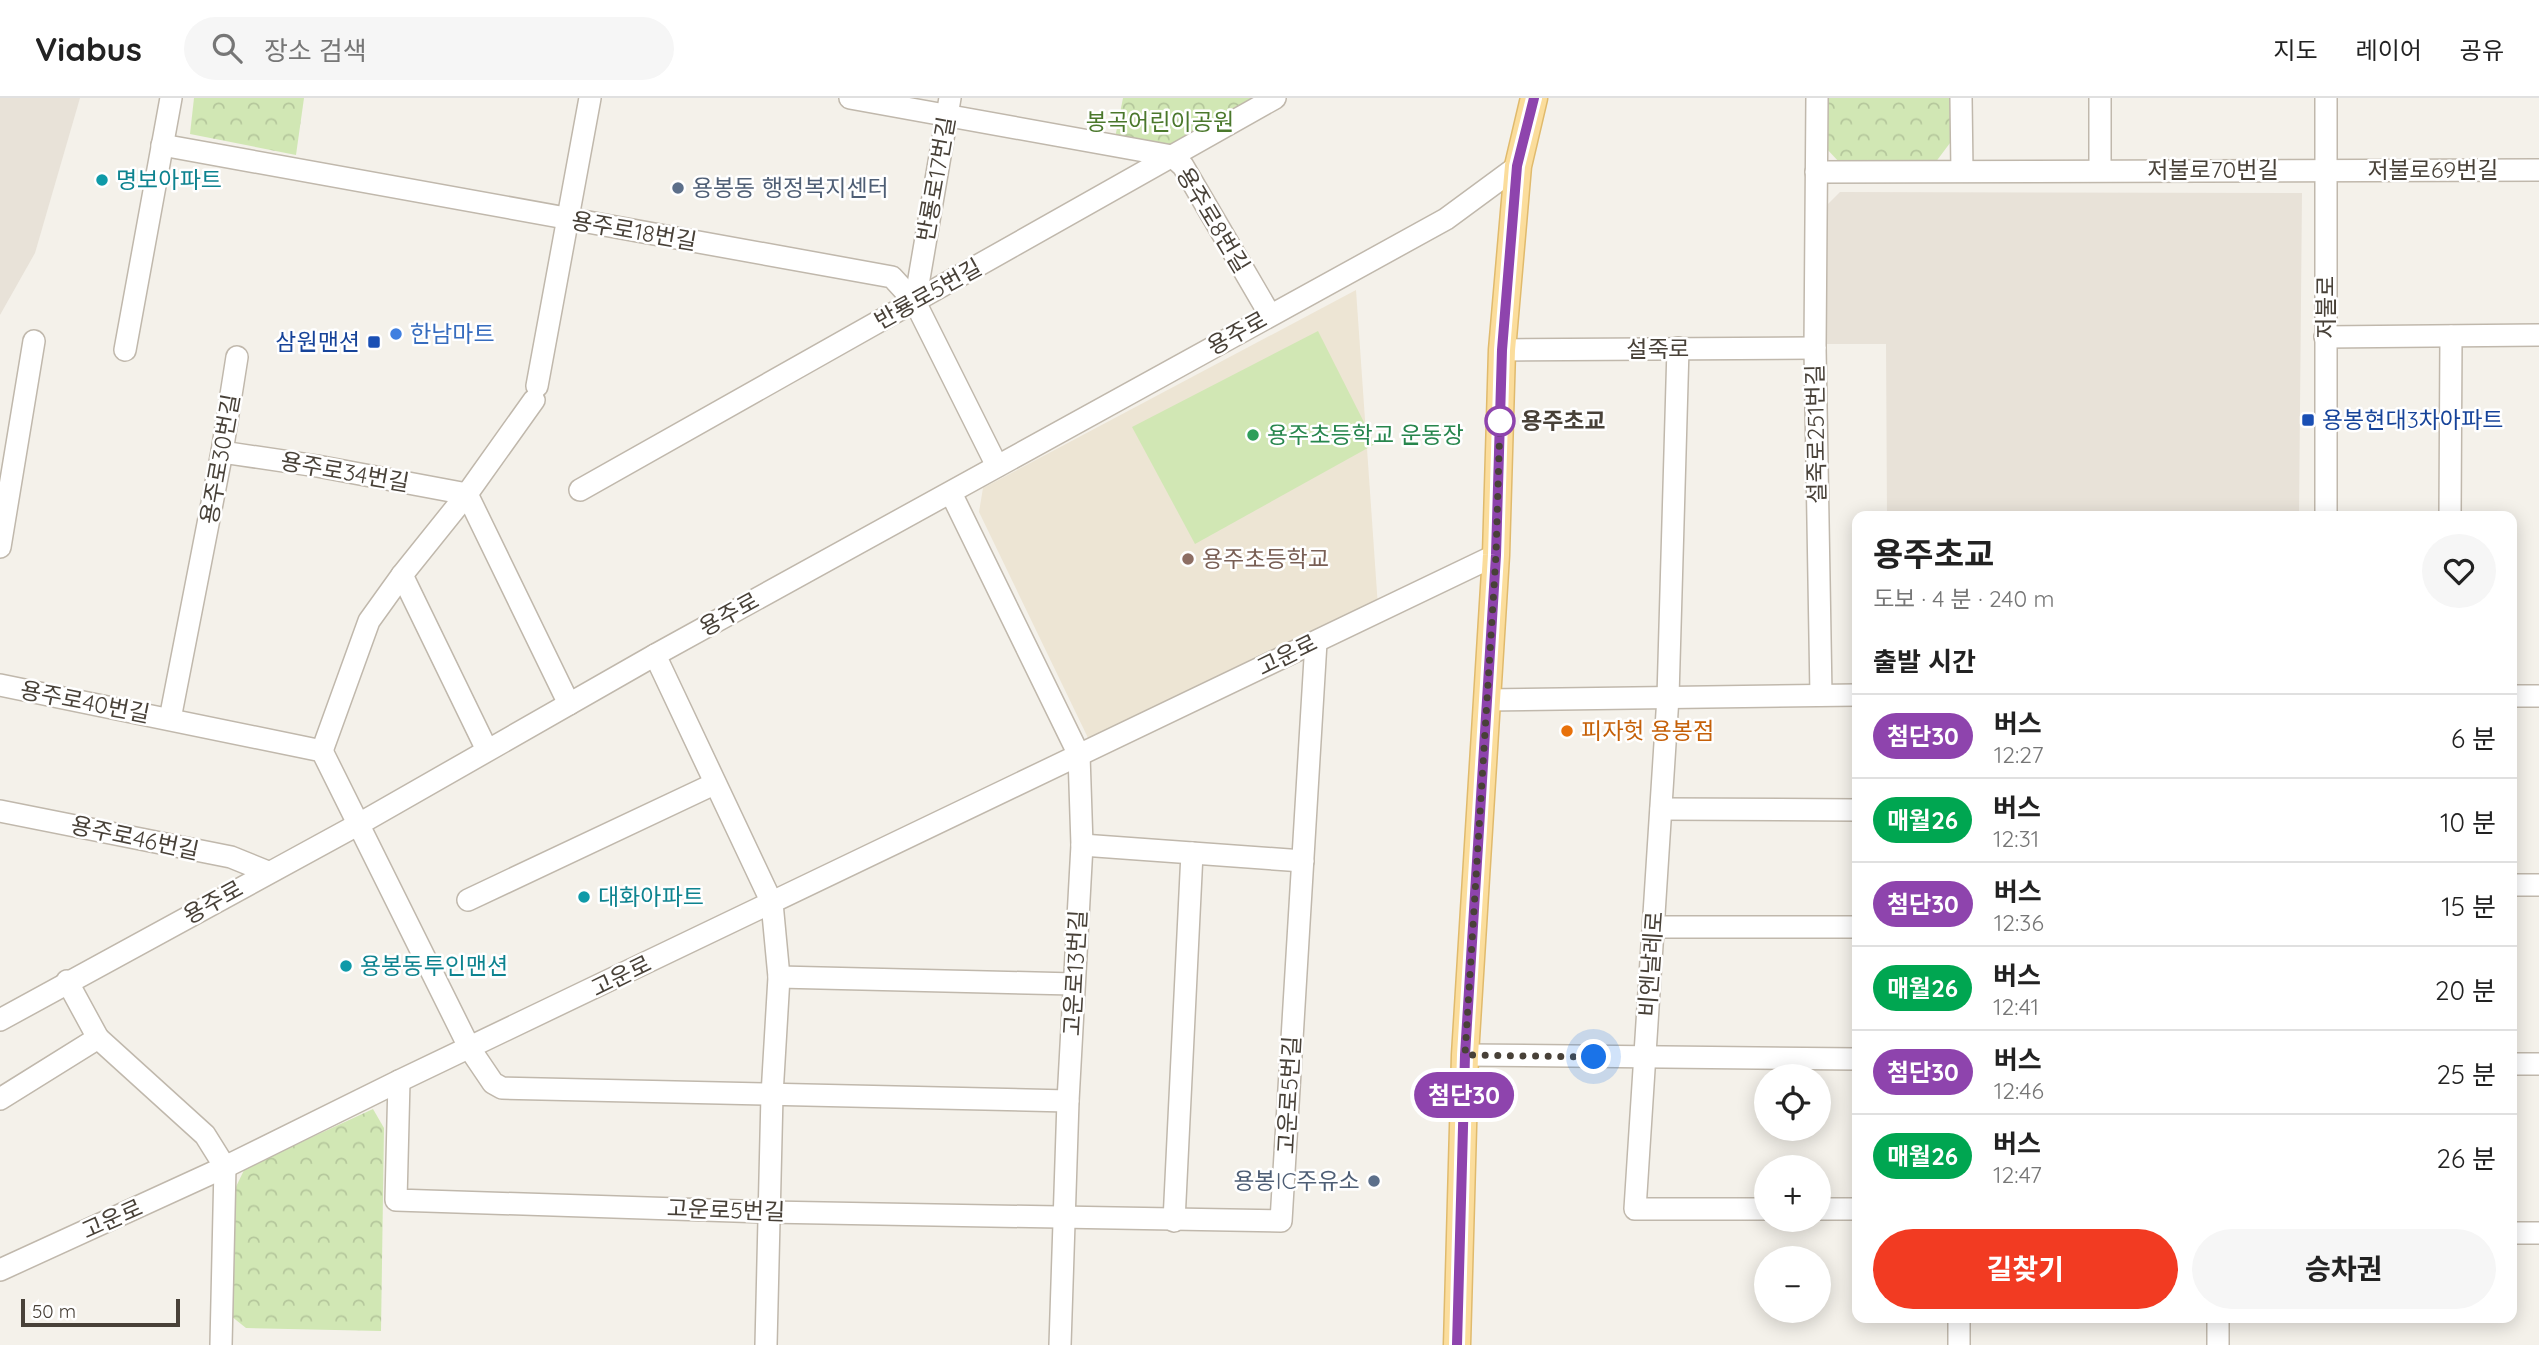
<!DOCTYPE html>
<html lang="ko">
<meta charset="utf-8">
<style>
:root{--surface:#fff;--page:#f6f6f6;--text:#222;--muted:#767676;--line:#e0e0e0;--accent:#f23b22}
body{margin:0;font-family:Quicksand,"Noto Sans KR",sans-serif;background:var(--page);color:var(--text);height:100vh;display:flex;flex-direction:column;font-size:26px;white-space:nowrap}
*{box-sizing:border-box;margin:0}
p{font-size:23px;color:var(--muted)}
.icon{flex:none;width:38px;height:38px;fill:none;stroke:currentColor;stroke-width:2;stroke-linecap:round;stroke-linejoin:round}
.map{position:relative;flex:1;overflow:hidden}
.sheet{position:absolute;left:1852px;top:413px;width:665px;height:812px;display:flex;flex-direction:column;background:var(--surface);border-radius:14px;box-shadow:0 4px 18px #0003}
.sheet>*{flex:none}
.badge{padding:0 14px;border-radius:23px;font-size:24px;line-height:46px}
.buttons{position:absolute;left:1754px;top:966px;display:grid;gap:14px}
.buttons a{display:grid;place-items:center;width:77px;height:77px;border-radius:50%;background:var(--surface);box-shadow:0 4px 18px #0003;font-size:35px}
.scale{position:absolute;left:21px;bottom:18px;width:159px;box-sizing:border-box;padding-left:7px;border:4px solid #484138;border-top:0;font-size:19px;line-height:24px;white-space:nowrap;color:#484138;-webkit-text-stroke:5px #fff;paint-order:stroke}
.you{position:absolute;width:35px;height:35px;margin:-18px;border:5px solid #fff;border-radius:50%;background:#1a73e8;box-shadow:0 0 0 10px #1a73e833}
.map>.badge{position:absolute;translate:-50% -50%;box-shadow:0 0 0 4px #fff}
h2{padding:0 21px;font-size:26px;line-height:63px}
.round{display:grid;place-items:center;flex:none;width:74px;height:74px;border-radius:37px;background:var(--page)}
.head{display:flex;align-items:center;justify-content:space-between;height:119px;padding:0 21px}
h1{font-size:33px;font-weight:700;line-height:52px}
.primary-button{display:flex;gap:14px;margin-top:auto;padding:14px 21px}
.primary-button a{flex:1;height:80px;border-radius:42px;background:var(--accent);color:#fff;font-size:28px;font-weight:700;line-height:80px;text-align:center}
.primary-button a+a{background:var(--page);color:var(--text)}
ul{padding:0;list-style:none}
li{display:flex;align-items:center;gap:21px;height:84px;padding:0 21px;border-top:2px solid var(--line)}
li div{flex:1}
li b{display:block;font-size:26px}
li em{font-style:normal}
li .badge{min-width:77px;font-weight:700;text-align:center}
header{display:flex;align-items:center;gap:42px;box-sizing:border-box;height:98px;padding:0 35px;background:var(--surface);border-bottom:2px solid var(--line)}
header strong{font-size:33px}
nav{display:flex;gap:38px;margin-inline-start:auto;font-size:24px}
.search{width:490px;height:63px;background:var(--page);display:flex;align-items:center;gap:18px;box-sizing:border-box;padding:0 24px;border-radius:38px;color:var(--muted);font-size:26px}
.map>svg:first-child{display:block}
.residential{fill:#e8e2d8}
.education{fill:#ede5d4}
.park{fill:url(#park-crowns)}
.pitch{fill:#d1e7b4}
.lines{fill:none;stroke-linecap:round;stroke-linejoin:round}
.minor-casing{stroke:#c0b8ac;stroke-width:24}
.major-casing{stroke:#e0ba6c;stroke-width:29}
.minor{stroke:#fff;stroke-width:21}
.major{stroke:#fbdd9c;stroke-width:26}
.line-casing{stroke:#fff;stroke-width:16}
.line{stroke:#8e44ad;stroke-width:10}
.walk{stroke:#484138;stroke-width:7;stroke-dasharray:0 12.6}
.culture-dot{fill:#0f9aa8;stroke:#fff;stroke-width:2.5}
.service-dot{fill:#5c6f8a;stroke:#fff;stroke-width:2.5}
.shop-dot{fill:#3f7fe0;stroke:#fff;stroke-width:2.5}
.transit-dot{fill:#1a4fb4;stroke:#fff;stroke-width:2.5}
.stop-dot{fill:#fff;stroke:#8e44ad;stroke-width:3.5}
.leisure-dot{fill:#2e9e5b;stroke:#fff;stroke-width:2.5}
.education-dot{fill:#8d6e63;stroke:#fff;stroke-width:2.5}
.food-dot{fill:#e8710a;stroke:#fff;stroke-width:2.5}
.labels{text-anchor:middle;stroke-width:5;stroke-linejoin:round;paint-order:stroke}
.park-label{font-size:23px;fill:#4b782c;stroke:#fff}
.street-label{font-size:23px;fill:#484138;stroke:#fff}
.culture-label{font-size:23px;fill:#0d838f;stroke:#fff;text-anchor:start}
.service-label{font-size:23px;fill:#4e5e75;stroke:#fff;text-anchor:start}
.shop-label{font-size:23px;fill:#366cbe;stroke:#fff;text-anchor:start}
.transit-label{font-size:23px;fill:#164399;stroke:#fff;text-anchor:end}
.stop-label{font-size:23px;font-weight:bold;fill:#484138;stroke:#fff;text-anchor:start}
.leisure-label{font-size:23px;fill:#27864d;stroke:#fff;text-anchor:start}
.education-label{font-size:23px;fill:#785e54;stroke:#fff;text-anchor:start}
.food-label{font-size:23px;fill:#c56008;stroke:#fff;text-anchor:start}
</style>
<header>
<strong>Viabus</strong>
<div class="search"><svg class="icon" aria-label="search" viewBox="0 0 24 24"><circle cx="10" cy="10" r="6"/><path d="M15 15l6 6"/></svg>장소 검색</div>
<nav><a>지도</a><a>레이어</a><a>공유</a></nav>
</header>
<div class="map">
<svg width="2539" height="1247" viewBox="0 0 2539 1247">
<defs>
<pattern id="park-crowns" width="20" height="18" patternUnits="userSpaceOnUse" patternTransform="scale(1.75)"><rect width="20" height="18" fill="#d1e7b4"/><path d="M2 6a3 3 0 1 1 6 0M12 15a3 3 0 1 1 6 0" fill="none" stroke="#b5c79c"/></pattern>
</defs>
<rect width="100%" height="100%" fill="#f4f1ea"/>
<!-- residential -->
<g class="residential">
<path d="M0,0h80l-45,155 -35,62z"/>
<path d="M1840,94l462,1 -3,323h-412l-1,-172h-60l-2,-136z"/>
</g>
<!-- education -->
<path class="education" d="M1356,192l22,317 -288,135 -111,-230 4,-24z"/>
<!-- park -->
<g class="park">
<path d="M194,0h110l-8,57 -106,-21z"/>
<path d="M1123,0h132l-86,51 -54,-11z"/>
<path d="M1825,0h128v41l-18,24h-95l-15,-16z"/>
<path d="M373,1011l11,19 -3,203 -135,-3 -15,-12 2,-123 12,-25z"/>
</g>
<!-- pitch -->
<path class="pitch" d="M1318,233l57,113 -180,100 -63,-117z"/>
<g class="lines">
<defs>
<g id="minor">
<path d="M850,0l322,58 11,10 87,149"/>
<path d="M1817,0l-2,250 6,347"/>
<path d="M1961,0l1,73"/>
<path d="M2100,0v72"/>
<path d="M162,47l730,132 23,25 82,164"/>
<path d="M1816,74l723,-2"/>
<path d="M915,204l35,-204"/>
<path d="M2325,239l214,-2"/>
<path d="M1678,250l-10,349 -33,512h131"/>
<path d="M125,252l46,-252"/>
<path d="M1502,252l313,-2"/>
<path d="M537,288l53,-288"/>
<path d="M222,354l95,14 150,28"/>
<path d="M580,392l695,-392"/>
<path d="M951,395l128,262 3,90 -14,256 -8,244"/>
<path d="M467,396l102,210"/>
<path d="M2326,418v-418"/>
<path d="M2450,418l1,-180"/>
<path d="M0,449l34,-206"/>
<path d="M402,477l85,175"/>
<path d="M655,557l117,248 7,74 -7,118 -6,250"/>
<path d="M0,587l322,66 148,298 23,34 9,5 566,13"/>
<path d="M2511,598h28"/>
<path d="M1486,602l371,-5"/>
<path d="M170,621l52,-267 15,-95"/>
<path d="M322,653l47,-130 33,-46 65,-81 67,-94"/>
<path d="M1661,711l196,1"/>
<path d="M0,713l231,46 37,15"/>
<path d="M1082,747l221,16"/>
<path d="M2511,787h28"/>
<path d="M468,802l246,-116"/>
<path d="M1654,829h203"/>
<path d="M779,879l295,7"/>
<path d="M0,922l359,-196 296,-169 791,-436 72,-53"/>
<path d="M98,940l107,97 20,32 -4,178"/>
<path d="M1465,957l392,4"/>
<path d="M2511,966h28"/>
<path d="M399,983l-3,119 372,12 513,9 35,-579"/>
<path d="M0,1001l98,-61 -31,-57"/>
<path d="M1818,1111h39"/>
<path d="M1174,1123l18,-368"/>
<path d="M2511,1135h28"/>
<path d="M0,1172l225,-103 174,-86 1097,-526"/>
<path d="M1959,1220v27"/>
<path d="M2218,1220v27"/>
</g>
<path id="major" d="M1457,1247l8,-290 31,-500 6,-205 16,-184 16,-68"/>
</defs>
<!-- minor casing -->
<use href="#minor" class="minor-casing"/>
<!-- major casing -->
<use href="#major" class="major-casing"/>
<!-- minor -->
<use href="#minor" class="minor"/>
<!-- major -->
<use href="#major" class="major"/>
</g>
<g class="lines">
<defs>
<path id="line" d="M1457,1247l8,-290 31,-500 6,-205 15,-184 17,-68"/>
</defs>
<!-- line casing -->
<use href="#line" class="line-casing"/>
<!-- line -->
<use href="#line" class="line"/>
<!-- walk -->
<path class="walk" d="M1500,323l-4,134 -31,500 129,2"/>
</g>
<!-- markers -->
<g class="culture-dot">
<circle cx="102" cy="82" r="7"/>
<circle cx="584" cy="799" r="7"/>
<circle cx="346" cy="868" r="7"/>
</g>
<g class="service-dot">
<circle cx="678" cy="90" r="7"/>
<circle cx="1374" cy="1083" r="7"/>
</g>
<circle class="shop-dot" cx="396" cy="236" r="7"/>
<g class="transit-dot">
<rect x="367" y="237" width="14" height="14" rx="3.5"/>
<rect x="2301" y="315" width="14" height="14" rx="3.5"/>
</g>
<circle class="stop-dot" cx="1500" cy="323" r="14"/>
<circle class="leisure-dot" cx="1253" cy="337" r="7"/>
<circle class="education-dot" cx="1188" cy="461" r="7"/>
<circle class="food-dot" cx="1567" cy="633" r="7"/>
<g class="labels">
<!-- park labels -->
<g class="park-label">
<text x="1160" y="32">봉곡어린이공원</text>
</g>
<!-- street labels -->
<g class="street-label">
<text x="2213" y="80">저불로70번길</text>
<text x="2433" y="80">저불로69번길</text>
<text transform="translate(936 81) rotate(-80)" y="8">반룡로17번길</text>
<text transform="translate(1213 122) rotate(59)" y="8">용주로8번길</text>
<text transform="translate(634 133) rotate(10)" y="8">용주로18번길</text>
<text transform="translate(928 196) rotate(-29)" y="8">반룡로5번길</text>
<text transform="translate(2326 209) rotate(-90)" y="8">저불로</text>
<text transform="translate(1237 235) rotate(-29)" y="8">용주로</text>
<text x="1658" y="259">설죽로</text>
<text transform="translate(1816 336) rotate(-91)" y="8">설죽로251번길</text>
<text transform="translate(220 361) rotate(-80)" y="8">용주로30번길</text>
<text transform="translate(345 374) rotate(10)" y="8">용주로34번길</text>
<text transform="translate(729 516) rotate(-29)" y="8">용주로</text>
<text transform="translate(1287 557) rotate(-26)" y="8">고운로</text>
<text transform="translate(85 604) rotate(11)" y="8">용주로40번길</text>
<text transform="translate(135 740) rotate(12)" y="8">용주로46번길</text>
<text transform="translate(213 804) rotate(-29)" y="8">용주로</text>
<text transform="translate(1651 866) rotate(-86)" y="8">비엔날레로</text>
<text transform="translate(1075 875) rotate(-87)" y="8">고운로13번길</text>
<text transform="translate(621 878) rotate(-26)" y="8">고운로</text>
<text transform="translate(1289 997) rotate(-87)" y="8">고운로5번길</text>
<text transform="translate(726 1112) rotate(2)" y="8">고운로5번길</text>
<text transform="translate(112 1121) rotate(-24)" y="8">고운로</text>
</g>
<!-- culture labels -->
<g class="culture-label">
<text x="116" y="90">명보아파트</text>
<text x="598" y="807">대화아파트</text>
<text x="360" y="876">용봉동투인맨션</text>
</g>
<!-- service labels -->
<g class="service-label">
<text x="692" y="98">용봉동 행정복지센터</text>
<text x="1360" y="1091" text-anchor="end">용봉IC주유소</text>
</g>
<!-- shop labels -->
<g class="shop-label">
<text x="410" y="244">한남마트</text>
</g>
<!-- transit labels -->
<g class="transit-label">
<text x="360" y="252">삼원맨션</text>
<text x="2322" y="330" text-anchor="start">용봉현대3차아파트</text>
</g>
<!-- stop labels -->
<g class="stop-label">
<text x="1521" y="331">용주초교</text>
</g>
<!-- leisure labels -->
<g class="leisure-label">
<text x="1267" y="345">용주초등학교 운동장</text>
</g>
<!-- education labels -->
<g class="education-label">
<text x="1202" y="469">용주초등학교</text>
</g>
<!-- food labels -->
<g class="food-label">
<text x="1581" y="641">피자헛 용봉점</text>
</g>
</g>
</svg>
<div class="buttons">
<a><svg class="icon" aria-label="locate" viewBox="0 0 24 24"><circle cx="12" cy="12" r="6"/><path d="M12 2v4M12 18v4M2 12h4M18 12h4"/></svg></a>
<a>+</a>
<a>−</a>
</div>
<div class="scale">50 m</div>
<div class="you" style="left:1594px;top:959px"></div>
<b class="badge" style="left:1464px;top:997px;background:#8e44ad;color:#fff">첨단30</b>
<section class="sheet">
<div class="head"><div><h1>용주초교</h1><p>도보 · 4 분 · 240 m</p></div><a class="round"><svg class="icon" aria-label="heart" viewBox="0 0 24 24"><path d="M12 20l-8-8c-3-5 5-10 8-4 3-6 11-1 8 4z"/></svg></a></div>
<h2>출발 시간</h2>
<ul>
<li><span class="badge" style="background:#8e44ad;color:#fff">첨단30</span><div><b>버스</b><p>12:27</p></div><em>6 분</em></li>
<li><span class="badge" style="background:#00a651;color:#fff">매월26</span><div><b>버스</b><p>12:31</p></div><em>10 분</em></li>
<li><span class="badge" style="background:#8e44ad;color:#fff">첨단30</span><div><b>버스</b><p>12:36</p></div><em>15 분</em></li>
<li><span class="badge" style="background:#00a651;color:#fff">매월26</span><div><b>버스</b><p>12:41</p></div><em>20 분</em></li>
<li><span class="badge" style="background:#8e44ad;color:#fff">첨단30</span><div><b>버스</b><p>12:46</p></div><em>25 분</em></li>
<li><span class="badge" style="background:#00a651;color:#fff">매월26</span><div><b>버스</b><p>12:47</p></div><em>26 분</em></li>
</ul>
<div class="primary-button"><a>길찾기</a><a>승차권</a></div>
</section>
</div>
